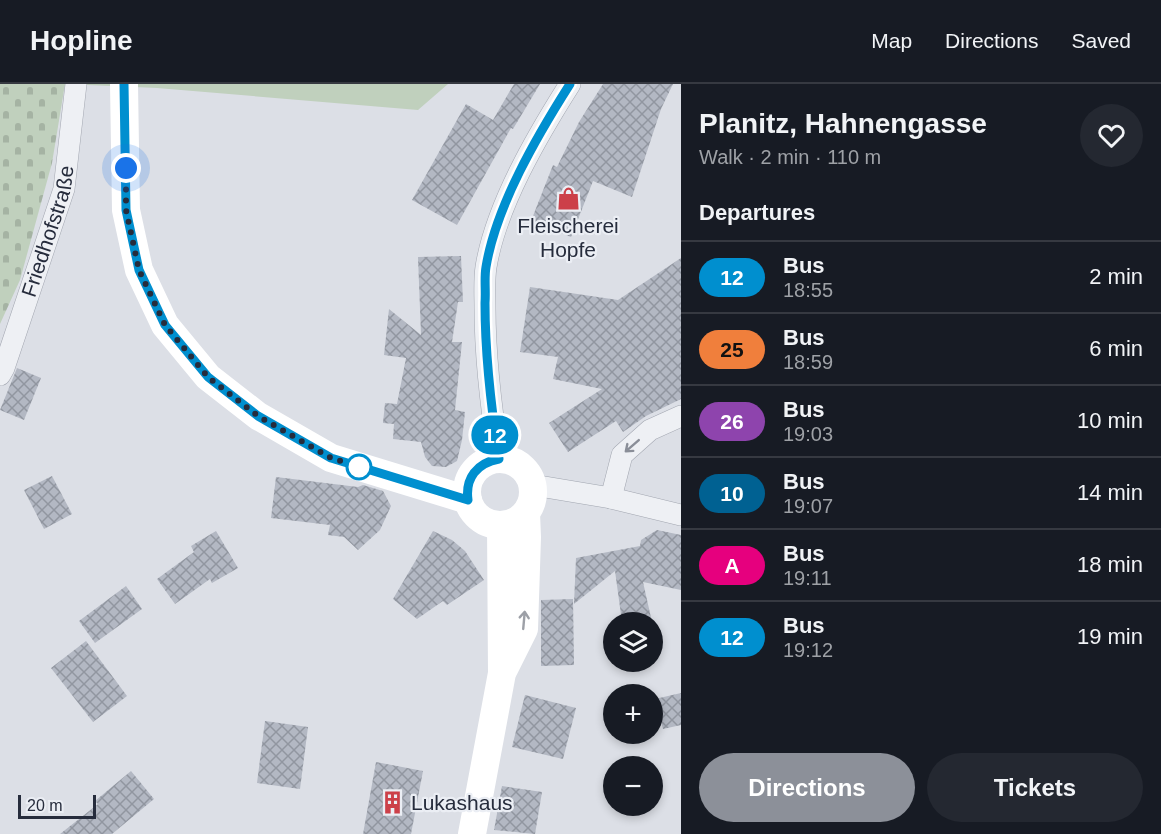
<!DOCTYPE html>
<meta charset="utf-8">
<style>
:root{--surface:#171b24;--page:#242831;--text:#f1f3f6;--muted:#9ea1a6;--line:#363941;--accent:#8c9099}
body{margin:0;font-family:Arial,sans-serif;background:var(--page);color:var(--text);height:100vh;display:flex;flex-direction:column;font-size:22px;white-space:nowrap}
*{box-sizing:border-box;margin:0}
p{font-size:20px;color:var(--muted)}
.icon{flex:none;width:33px;height:33px;fill:none;stroke:currentColor;stroke-width:2;stroke-linecap:round;stroke-linejoin:round}
.map{position:relative;flex:1;overflow:hidden}
.details{display:flex;flex-direction:column;background:var(--surface);width:480px}
.details>*{flex:none}
.badge{padding:0 12px;border-radius:20px;font-size:21px;line-height:39px}
.buttons{position:absolute;left:603px;top:528px;display:grid;gap:12px}
.buttons a{display:grid;place-items:center;width:60px;height:60px;border-radius:50%;background:var(--surface);box-shadow:0 3px 9px #0003;font-size:30px}
.scale{position:absolute;left:18px;bottom:15px;width:78px;box-sizing:border-box;padding-left:6px;border:3px solid #262c3c;border-top:0;font-size:16px;line-height:21px;white-space:nowrap;color:#262c3c;-webkit-text-stroke:4px #ebeef4;paint-order:stroke}
.you{position:absolute;width:30px;height:30px;margin:-15px;border:4px solid #fff;border-radius:50%;background:#1a73e8;box-shadow:0 0 0 9px #1a73e833}
.map>.badge{position:absolute;translate:-50% -50%;box-shadow:0 0 0 3px #fff}
h2{padding:0 18px;font-size:22px;line-height:54px}
.round{display:grid;place-items:center;flex:none;width:63px;height:63px;border-radius:32px;background:var(--page)}
.overview{display:flex;align-items:center;justify-content:space-between;height:102px;padding:0 18px}
h1{font-size:28px;font-weight:700;line-height:45px}
.button{display:flex;gap:12px;margin-top:auto;padding:12px 18px}
.button a{flex:1;height:69px;border-radius:36px;background:var(--accent);color:#fff;font-size:24px;font-weight:700;line-height:69px;text-align:center}
.button a+a{background:var(--page);color:var(--text)}
ul{padding:0;list-style:none}
li{display:flex;align-items:center;gap:18px;height:72px;padding:0 18px;border-top:2px solid var(--line)}
li div{flex:1}
li b{display:block;font-size:22px}
li em{font-style:normal}
li .badge{min-width:66px;font-weight:700;text-align:center}
header{display:flex;align-items:center;gap:36px;box-sizing:border-box;height:84px;padding:0 30px;background:var(--surface);border-bottom:2px solid var(--line)}
header strong{font-size:28px}
nav{display:flex;gap:33px;margin-inline-start:auto;font-size:21px}
main{display:flex;flex:1;min-height:0}
.map>svg:first-child{display:block}
.green{fill:#c0d0bd}
.cemetery{fill:url(#cemetery-stones)}
.building{fill:url(#building-cross-hatch)}
.lines{fill:none;stroke-linecap:round;stroke-linejoin:round}
.street-casing{stroke:#a2a6b0;stroke-width:22}
.street{stroke:#eef0f4;stroke-width:21}
.secondary{stroke:#fff;stroke-width:28}
.oneway{stroke:#8a8e98}
.oneway2{stroke:#9da0a7}
.line-casing{stroke:#fff;stroke-width:14}
.line{stroke:#008fcf;stroke-width:9}
.walk{stroke:#262c3c;stroke-width:6;stroke-dasharray:0 10.8}
.stop-dot{fill:#fff;stroke:#008fcf;stroke-width:3}
.labels{text-anchor:middle;stroke-width:4.5;stroke-linejoin:round;paint-order:stroke}
.poi-label{font-size:21px;fill:#262c3c;stroke:#ebeef4}
.street-label{font-size:21px;fill:#262c3c;stroke:#ebeef4}
</style>
<header>
<strong>Hopline</strong>
<nav><a>Map</a><a>Directions</a><a>Saved</a></nav>
</header>
<main>
<div class="map">
<svg width="681" height="750" viewBox="0 0 681 750">
<defs>
<pattern id="cemetery-stones" width="16" height="16" patternUnits="userSpaceOnUse" patternTransform="scale(1.5)"><rect width="16" height="16" fill="#c0d0bd"/><path d="M2 7V4a2 2 0 0 1 4 0v3zM10 15v-3a2 2 0 0 1 4 0v3z" fill="#a5b3a3"/></pattern>
<pattern id="building-cross-hatch" width="8" height="8" patternUnits="userSpaceOnUse" patternTransform="scale(1.5)"><rect width="8" height="8" fill="#b3b8c3"/><path d="M0 0l8 8M0 8l8-8" fill="none" stroke="#9196a0"/></pattern>
</defs>
<rect width="100%" height="100%" fill="#dcdfe6"/>
<!-- green -->
<path class="green" d="M65,0h383l-30,26 -261,-22z"/>
<!-- cemetery -->
<path class="cemetery" d="M0,0h65l-13,79 -32,117 -20,44z"/>
<!-- building -->
<g class="building">
<path d="M514,0h26l-27,45 -2,-1 -54,97 -45,-25 54,-96 27,16z"/>
<path d="M603,0h70l-12,25 -29,88 -39,-16 -22,56 -40,-16 22,-56 4,2 22,-45z"/>
<path d="M461,172l2,46h-5l-6,40h10l-7,68 10,2 -3,28 -5,21 -11,6 -14,-1 -7,-9 -4,-15 -28,-3 1,-15 -11,-1 2,-20 12,1 9,-46 -22,-3 5,-46 32,26 -3,-78z"/>
<path d="M681,174v141l-35,17 -23,16 -7,-11 -48,31 -19,-29 53,-34 -49,-10 5,-22 -38,-5 10,-65 88,13z"/>
<path d="M17,284l24,10 -17,42 -24,-10z"/>
<path d="M52,392l20,38 -28,15 -20,-39z"/>
<path d="M276,393l82,10 5,-2 20,6 8,15 -11,24 -22,20 -14,-13 -16,-2 2,-10 -59,-7z"/>
<path d="M657,446l24,5v55l-38,-8 9,40h-30l-7,-51 -41,33 2,-46 64,-12 1,-6z"/>
<path d="M216,447l22,37 -26,15 -2,-4 -35,25 -18,-25 37,-27 -3,-6z"/>
<path d="M433,447l19,9 13,11 19,29 -37,25 -4,-4 -26,18 -24,-20z"/>
<path d="M126,502l16,23 -47,34 -16,-22z"/>
<path d="M573,515l1,66 -33,1v-66z"/>
<path d="M86,557l41,55 -34,26 -42,-54z"/>
<path d="M681,609v32l-18,4 -8,-30z"/>
<path d="M525,611l51,13 -13,51 -51,-12z"/>
<path d="M265,637l43,6 -8,62 -43,-6z"/>
<path d="M376,678l47,9 -12,63h-48z"/>
<path d="M131,687l23,28 -42,35h-52l38,-30 -3,-3z"/>
<path d="M502,702l40,6 -7,42 -41,-4z"/>
</g>
<g class="lines">
<defs>
<g id="street">
<path id="s1" d="M0,291l4,-7 60,-179 12,-105"/>
<path d="M499,375c-8,-51 -14,-100 -14,-151 0,-14 -1,-28 1,-41 10,-61 51,-131 84,-183"/>
<path d="M533,401l78,13 70,17"/>
<path d="M611,414l11,-43 28,-25 31,-14"/>
</g>
</defs>
<!-- street casing -->
<use href="#street" class="street-casing"/>
<!-- street -->
<use href="#street" class="street"/>
<!-- secondary -->
<g class="secondary">
<path d="M124,0l2,126 13,60 26,55 43,52 50,39 73,42 137,42"/>
<circle cx="500" cy="408" r="33"/>
<path d="M504,585l20,-40 3,-92 -1,-24"/>
<path d="M472,750l30,-161 -1,-148"/>
</g>
</g>
<!-- one-way arrows -->
<defs><path id="oneway-shaft" d="M-6 0H5M1.5-3L5.5 0L1.5 3" fill="none" stroke-width="1.6" stroke-linecap="round" stroke-linejoin="round" transform="scale(1.5)"/></defs>
<use class="oneway" href="#oneway-shaft" transform="translate(632 362) rotate(139)"/>
<use class="oneway2" href="#oneway-shaft" transform="translate(524 536) rotate(-85)"/>
<g class="lines">
<defs>
<path id="line" d="M124,0l2,126 13,60 26,55 43,52 50,39 73,42 137,42c-3,-22 9,-37 31,-41 -8,-52 -14,-103 -14,-156 1,-12 -1,-25 1,-36 10,-61 51,-131 84,-183"/>
</defs>
<!-- line casing -->
<use href="#line" class="line-casing"/>
<!-- line -->
<use href="#line" class="line"/>
<!-- walk -->
<path class="walk" d="M126,84v42l13,60 26,55 43,52 50,39 73,42 33,10 -5,-1"/>
</g>
<!-- icons -->
<defs>
<symbol id="shop-bare" viewBox="-9 -9 18 18"><path d="M-5-2.5h2.3a2.7 3.5 0 0 1 5.4 0H5L5.5 6h-11ZM-1.5-2.5h3a1.5 2.3 0 0 0-3 0Z" fill="#cc4049" stroke="#ebeef4" stroke-width="2.5" paint-order="stroke"/></symbol>
<symbol id="building-bare" viewBox="-9 -9 18 18"><path d="M-4-6H4V6H1V3H-1V6H-4ZM-2.5-4.3h1.7v1.8h-1.7ZM.8-4.3h1.7v1.8H.8ZM-2.5-1h1.7V.8h-1.7ZM.8-1h1.7V.8H.8Z" fill="#cc4049" stroke="#ebeef4" stroke-width="2.5" paint-order="stroke"/></symbol>
</defs>
<g fill-rule="evenodd">
<use href="#shop-bare" x="552" y="98" width="33" height="33"/>
<use href="#building-bare" x="376" y="702" width="33" height="33"/>
</g>
<!-- markers -->
<circle class="stop-dot" cx="359" cy="383" r="12"/>
<g class="labels">
<!-- poi labels -->
<g class="poi-label">
<text x="568" y="149">Fleischerei<tspan x="568" dy="24">Hopfe</tspan></text>
<text x="411" y="726" text-anchor="start">Lukashaus</text>
</g>
<!-- street labels -->
<g class="street-label">
<text dy="7" stroke="none"><textPath href="#s1" startOffset="152">Friedhofstraße</textPath></text>
</g>
</g>
</svg>
<div class="buttons">
<a><svg class="icon" aria-label="layers" viewBox="0 0 24 24"><path d="M12 4l9 5-9 5-9-5zM3 14l9 5 9-5"/></svg></a>
<a>+</a>
<a>−</a>
</div>
<div class="scale">20 m</div>
<div class="you" style="left:126px;top:84px"></div>
<b class="badge" style="left:495px;top:351px;background:#008fcf;color:#fff">12</b>
</div>
<section class="details">
<div class="overview"><div><h1>Planitz, Hahnengasse</h1><p>Walk · 2 min · 110 m</p></div><a class="round"><svg class="icon" aria-label="heart" viewBox="0 0 24 24"><path d="M12 20l-8-8c-3-5 5-10 8-4 3-6 11-1 8 4z"/></svg></a></div>
<h2>Departures</h2>
<ul>
<li><span class="badge" style="background:#008fcf;color:#fff">12</span><div><b>Bus</b><p>18:55</p></div><em>2 min</em></li>
<li><span class="badge" style="background:#f07f3c;color:#111">25</span><div><b>Bus</b><p>18:59</p></div><em>6 min</em></li>
<li><span class="badge" style="background:#8e44ad;color:#fff">26</span><div><b>Bus</b><p>19:03</p></div><em>10 min</em></li>
<li><span class="badge" style="background:#006192;color:#fff">10</span><div><b>Bus</b><p>19:07</p></div><em>14 min</em></li>
<li><span class="badge" style="background:#e6007e;color:#fff">A</span><div><b>Bus</b><p>19:11</p></div><em>18 min</em></li>
<li><span class="badge" style="background:#008fcf;color:#fff">12</span><div><b>Bus</b><p>19:12</p></div><em>19 min</em></li>
</ul>
<div class="button"><a>Directions</a><a>Tickets</a></div>
</section>
</main>
